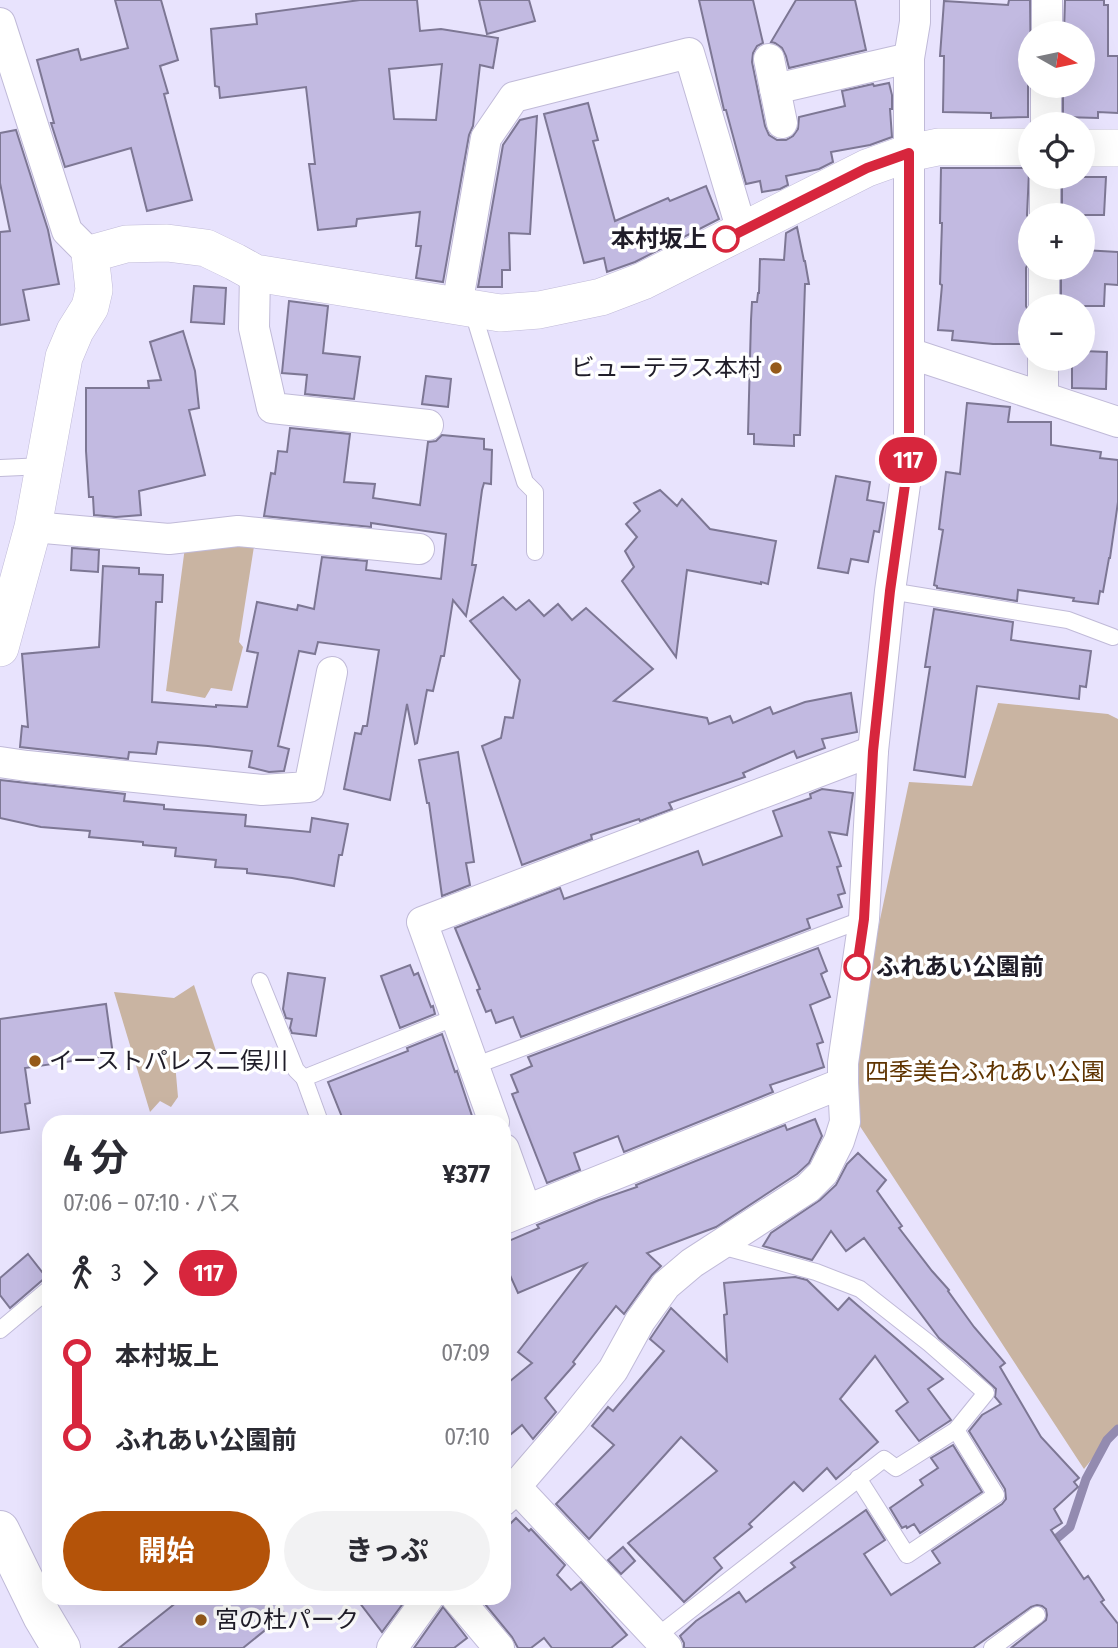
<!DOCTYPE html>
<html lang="ja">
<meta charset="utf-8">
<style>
:root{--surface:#fff;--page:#f2f2f3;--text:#2b2b33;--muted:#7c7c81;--accent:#b45309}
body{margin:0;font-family:"Fira Sans Condensed","Noto Sans JP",sans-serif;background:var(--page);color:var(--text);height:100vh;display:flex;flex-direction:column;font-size:26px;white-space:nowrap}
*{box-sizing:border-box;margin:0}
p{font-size:23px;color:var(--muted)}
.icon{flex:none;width:38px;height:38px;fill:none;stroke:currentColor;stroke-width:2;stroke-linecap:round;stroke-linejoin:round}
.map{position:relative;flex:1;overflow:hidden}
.details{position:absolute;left:42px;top:1115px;width:469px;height:490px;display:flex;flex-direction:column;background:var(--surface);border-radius:21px;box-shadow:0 7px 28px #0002}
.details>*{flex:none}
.badge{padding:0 14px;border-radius:23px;font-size:24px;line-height:46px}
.needle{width:46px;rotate:99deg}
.controls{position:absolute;left:1018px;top:21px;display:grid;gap:14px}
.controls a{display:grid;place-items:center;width:77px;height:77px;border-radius:50%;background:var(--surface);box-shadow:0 7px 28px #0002;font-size:35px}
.map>.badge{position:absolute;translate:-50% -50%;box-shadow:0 0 0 4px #fff}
.legs{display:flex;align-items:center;gap:10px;height:77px;padding:0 21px;font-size:23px}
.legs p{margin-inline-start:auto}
.headline{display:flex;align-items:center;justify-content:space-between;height:119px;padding:0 21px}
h1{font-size:38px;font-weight:700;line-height:52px}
.cta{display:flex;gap:14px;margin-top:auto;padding:14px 21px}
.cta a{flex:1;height:80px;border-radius:42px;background:var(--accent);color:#fff;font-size:28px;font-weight:700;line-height:80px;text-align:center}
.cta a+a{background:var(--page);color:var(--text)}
ul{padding:0 21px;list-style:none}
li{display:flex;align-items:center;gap:24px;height:84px;font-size:26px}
li i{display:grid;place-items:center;width:10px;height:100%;margin:0 9px;background:currentColor}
li i::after{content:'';width:18px;height:18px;margin:-9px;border:5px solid;border-radius:50%;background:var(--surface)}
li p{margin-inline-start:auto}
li:first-child i{background:linear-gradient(#0000 50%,currentColor 0)}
li:last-child i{background:linear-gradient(currentColor 50%,#0000 0)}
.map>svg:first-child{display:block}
.green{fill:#c9b4a2}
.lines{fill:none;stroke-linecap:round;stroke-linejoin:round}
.stream{stroke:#938bb0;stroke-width:9}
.building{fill:#c2bae1;stroke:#7d7794;stroke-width:2;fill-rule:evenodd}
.service-casing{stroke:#c0bad8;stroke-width:18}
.minor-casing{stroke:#c0bad8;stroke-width:32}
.tertiary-casing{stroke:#c0bad8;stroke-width:38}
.primary-casing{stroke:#c0bad8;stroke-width:40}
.service{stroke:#fff;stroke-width:16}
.minor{stroke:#fff;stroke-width:30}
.tertiary{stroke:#fff;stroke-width:37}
.primary{stroke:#fff;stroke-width:38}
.line-1-casing{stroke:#fff;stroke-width:16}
.line-1{stroke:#d7263d;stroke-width:10}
.stop-1-dot{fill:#fff;stroke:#d7263d;stroke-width:3.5}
.poi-dot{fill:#955a1a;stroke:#fff;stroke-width:2.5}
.labels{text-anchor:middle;stroke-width:7;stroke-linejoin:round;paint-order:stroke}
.stop-label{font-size:24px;font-weight:bold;fill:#201d29;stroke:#fff;text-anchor:end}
.poi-label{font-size:24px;fill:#201d29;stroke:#fff;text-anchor:start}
.park-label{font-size:24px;fill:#5f3401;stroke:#fff}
</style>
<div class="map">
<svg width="1118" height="1648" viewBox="0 0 1118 1648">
<rect width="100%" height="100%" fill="#e8e3fd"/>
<!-- green -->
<g class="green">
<path d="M255,540l-16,102 4,5 -11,44 -21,-3 -6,10 -39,-7 19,-144z"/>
<path d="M998,703l110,11 10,5v708l-34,42 -232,-355 -5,-38 62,-294 63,4z"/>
<path d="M194,985l22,66 -41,12 3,34 -7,10 -11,-6 -10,11 -36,-120 60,6z"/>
</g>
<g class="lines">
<!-- stream -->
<path class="stream" d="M1049,1545l21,-18 16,-48 21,-39 11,-11"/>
</g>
<!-- building -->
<g class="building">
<path d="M115,0h46l17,60 -18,6 8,27 -4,1 28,106 -45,11 -16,-63 -66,19 -14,-44h3l-17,-63 41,-11 3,11 47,-12z"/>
<path d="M360,0h57l3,31 21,-2 57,9 -5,30 -13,-3 -7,61 -4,9 -26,147 -27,-4 5,-32h-5l4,-34 -63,7 -1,7 -38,4 -9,-66h6l-9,-77 -86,11 -1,-11 -4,-1 -4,-57 46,-5 -1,-10zM442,64l-6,56 -42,-1 -5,-50z"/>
<path d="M479,0h50l6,21 -48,13z"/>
<path d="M699,0h54l10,43 -6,3 -4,7 -1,9 13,64 4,9 8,5h9l7,-4 5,-7 1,-12 46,-11 -3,-15 31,-7 1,2 15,-3 3,12v14h-2l2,28 -22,8 -39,7 2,10 -14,7 -33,7 2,9 -8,4 -18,3 -2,-11 -14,3 -20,-74h-2z"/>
<path d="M796,0h59l11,50 -77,18 -3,-12 -4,-8 -7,-5 -4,-1z"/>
<path d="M1009,0h21l1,78 -3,8v31l-37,1v-5l-48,-1 1,-56h-4l4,-55 64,4z"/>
<path d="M1065,0h39v5h4v51h10v57l-20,-1v6l-35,-1v-31h20v-53h-19z"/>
<path d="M588,103l10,37 -5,1 22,80 53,-23 2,3 36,-15 13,33 -84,43 -28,10 -3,-14 -20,5 -40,-149z"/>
<path d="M537,116l-7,118 -21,-1 1,37h-8v17h-24l25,-142 17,-25z"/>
<path d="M16,130l32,100 11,54 -36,6 6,30 -29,5v-93l10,-1 -10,-48v-50z"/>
<path d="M941,168h84l4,4 -2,43 4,10v32l-5,11v38l5,11v27h-38l-41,-4 1,-9 -15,-1 4,-45 -2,-1 2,-61h-2z"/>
<path d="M1062,177h44l-2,38h-42z"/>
<path d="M797,227l7,34h1l4,23h-4l-5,151h-6v11l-40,-2v-10h-6l3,-114 1,-18h5l1,-9h1l1,-34 24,1 2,-27z"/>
<path d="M1083,250l35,2v33l-13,-1 -1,22h-43v-38h22z"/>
<path d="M194,286l32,2 -2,36 -33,-2z"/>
<path d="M289,301l39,5 -5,47 37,4 -6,42 -49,-5 2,-19 -25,-2z"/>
<path d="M183,331l12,40 4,37 -10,2 16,65 -66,16 2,24 -25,2 -22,-2 -1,-18h-4l-3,-46v-63h63l-1,-7 13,-1 -11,-38z"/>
<path d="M1083,351l24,1 -1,37 -34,-1v-29h11z"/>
<path d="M426,376l25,3 -3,28 -26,-3z"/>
<path d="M967,403l43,4 -2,15h43v23l50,7 -1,6 18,2v42l-8,56h-1l-6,34 -3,-1 -2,13 -25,-3 1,-3 -56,-8 -1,11 -80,-13v-2l-3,-1 9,-55 -4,-1 7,-57 14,2z"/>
<path d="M290,428l60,6 -6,48 31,2 -2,14 47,7 8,-63 8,-1 6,-6 42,4v10l8,1 -1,34 -7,-1 -2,7 -10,75h4l-10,51 -13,-16 -9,56h-3l-8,35 -6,-1 -10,53 -2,1 -8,-40 -17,96 -46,-11 11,-56 6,1 2,-8h4l12,-76 -61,-8 -3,12 -16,-3 -21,95 11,3 -5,22 -15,1 -20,-5 3,-16 -44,-5 -50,-4 -2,12 -27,-2 -1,7 -108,-12 2,-21 6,1 -6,-73 77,-7 4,-81 36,2v6l24,1 -1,27h-6l-4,100 64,5v-2l31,2 11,-54 -11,-2 10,-49 40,8 1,-5 16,4 8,-52 45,4 -1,9 75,9 5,-45 -75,-11v4l-107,-11 7,-43 4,1 3,-23 9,1z"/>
<path d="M836,476l34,6 -3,18 17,3 -5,29 -5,-1 -6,31 -17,-3 -3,14 -30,-5z"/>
<path d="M660,490l17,16 5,-7 28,30 66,12 -8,43 -7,-2v2l-74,-14 -11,87 -54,-76 12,-14 -9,-16 12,-14 -11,-13 14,-13 -6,-8z"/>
<path d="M72,548l27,2 -1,22 -27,-2z"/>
<path d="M503,597l13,13 13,-10 15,16 14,-12 14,16 14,-12 67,61 -39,32 93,17 2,6 21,-8 3,7 37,-16 3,7 32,-12 46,-9 6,39 -35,7 3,9 -28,10 -3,-7 -51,22 2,4 -76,26 3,6 -32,12 -1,-2 -48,16 1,4 -70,26 -40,-119 19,-8 4,-21 8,1 7,-38 -50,-59z"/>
<path d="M934,609l79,13 -2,18 80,11 -5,36 -6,-1 -1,13 -102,-13 -12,91 -51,-7 16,-103h-5z"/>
<path d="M458,752l16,110 -8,1 4,22 -28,11 -13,-93h-2l-8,-43z"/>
<path d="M0,780l125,14 -1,7 40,4v4l82,6 -1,11 65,6 2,-14 36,6 -6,31h-3l-5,31 -42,-8 -45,-5v-4l-32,-2 1,-7 -41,-4 1,-8 -33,-3v-3l-54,-5 1,-6 -49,-4 -41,-9z"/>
<path d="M822,789l31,4 -6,42 -18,-3 12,34 -4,1 8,26 -7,2 4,12 -35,12 3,9 -289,109 -8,-20 -17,6 -5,-13 -5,2 -9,-22 3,-1 -25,-61 105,-40 4,11 134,-48 5,14 79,-29 -9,-25 38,-13 -1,-4z"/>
<path d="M818,948l9,23 -6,3 9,23 -20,8 13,37 -6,2 7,23 -54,18 3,7 -149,60 -6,-16 -44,17 6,17 -33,13 -35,-89 6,-2 -7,-17 21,-9 -4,-9z"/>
<path d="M410,965l4,10 4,-2 13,34 2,-1 2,8 -35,14 -19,-52z"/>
<path d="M288,973l37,5 -9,58 -24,-3 -2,-5 2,-9 -6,-1 -3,-9z"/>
<path d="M106,1004l7,51 -88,13 5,35 -5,1 4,25 -29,4v-114z"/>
<path d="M442,1034l13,38 2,-1 17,51h-130l-16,-40 80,-31 -1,-3z"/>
<path d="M815,1119l7,17 -13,27 -12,11 -81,53 -69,26 14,13 -9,9 -28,39 -8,-8 -43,56 2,2 -30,34 11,14 -23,27 -11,-14 -18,15v-54l28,-23 -14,-11 68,-88 -68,29 -14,-31v-19l35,-15 -2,-3 62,-25 38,-13 -1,-2 149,-60 2,5z"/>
<path d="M858,1153l28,27 -9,11 25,35 -3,2 33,43 17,19 -1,1 26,36 31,36 -5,4 41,70 38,41 -5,4 4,5 -24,22 8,14 -11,7 33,49 4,-3 16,24 -3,2 17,22v24h-107l35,-28 1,-5 -1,-6 -4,-3 -5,-1 -6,2 -58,41h-289v-5l-4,-7 16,-15 43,-29 7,10 49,-35 -4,-4 75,-53 19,30 -21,14 27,41 49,-32 -8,-12 70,-47 4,-5 -1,-10 -36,-58 13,-16 19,-11 -6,-7 1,-8 -29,-27 -28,-24 -75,-100 -18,13 -15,-20 -19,29 -49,-14 8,-13 49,-33 16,-15 11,-21z"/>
<path d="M28,1254l18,23 -36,31 -10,-13v-17z"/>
<path d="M795,1277l12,3 31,30 11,-12 94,81 -15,10 23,31 -32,21 -23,-30 12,-9 -33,-46 -35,43 38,43 -42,37 -9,-11 -24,23 -9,-9 -45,42 3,3 -38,31 8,10 -38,34 -56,-59 89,-72 -36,-34 -92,102 -33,-35 58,-59 -22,-19 16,-19 5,4 51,-60 -14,-12 21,-31 56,53 -3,-46 3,-1 -3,-31z"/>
<path d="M953,1445l29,47 -62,41 -6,-9 -7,4 -1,-2 -4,2 -12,-20 33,-23 -3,-5 18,-12 -7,-10z"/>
<path d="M516,1518l13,13 2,-2 34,36 -8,10 14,15 10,-8 46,53 -16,13h-59l-8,-10 -13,10h-13l-6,-11 -32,-39h24v-68z"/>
<path d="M623,1547l12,14 -14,13 -13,-14z"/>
<path d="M182,1598h90l13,16 -42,34h-124z"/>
<path d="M356,1598h51l-25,34z"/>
<path d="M443,1607l24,31 -13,10h-40z"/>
</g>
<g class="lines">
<defs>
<g id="service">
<path d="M472,309l53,173 10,10v60"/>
<path d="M0,468l44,-2"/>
<path d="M890,591l178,29 45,17"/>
<path d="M260,981l36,89 8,8"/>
<path d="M474,1066l390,-147"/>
<path d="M320,1122l-16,-44 152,-61"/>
<path d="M0,1330l49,-41"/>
<path d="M858,1478l49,77 89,-60 -40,-65"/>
<path d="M656,1637l228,-178 12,9 60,-38 30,-37 -56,-49 -70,-55 -44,-17 -95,-26"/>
<path d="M992,1648l45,-33"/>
</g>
<g id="minor">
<path d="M0,23l67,208 23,23"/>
<path d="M1047,33v-33"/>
<path d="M769,59l13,64"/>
<path d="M775,89l134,-31"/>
<path d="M1046,124v-38"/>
<path d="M1045,215v-38"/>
<path d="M255,273l-1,55 18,80 156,17"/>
<path d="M457,306l29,-168 28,-41 175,-44 53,178"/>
<path d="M1044,306v-38"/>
<path d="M909,353l209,69"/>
<path d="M1043,397v-38"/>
<path d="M33,527l136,12 69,-8 181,18"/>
<path d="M0,762l27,4 235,24 47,-3 23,-115"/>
<path d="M494,1122l-72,-200 451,-171"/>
<path d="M504,1149l22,61"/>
<path d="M504,1219l339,-136v-20l21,-144 9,-168 17,-160 19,-135v-398l6,-36v-22"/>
<path d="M515,1486l152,162"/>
<path d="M504,1500l68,-79 41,-51 27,-49 26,-36 26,-22 116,-75 15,-15 16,-32 6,-19 -2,-39"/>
<path d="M457,1598l42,50"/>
<path d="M392,1648l36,-50"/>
</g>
<g id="tertiary">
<path d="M1083,148h35"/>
<path d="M0,648l33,-121 31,-170 11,-26 15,-24 4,-17 -4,-36 36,-10 41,-1 39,5 29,14 20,11 245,40 39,-3 62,-13 42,-16 224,-113 42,-15 29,-6h93"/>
</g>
<path id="primary" d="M0,1530l42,86 19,32"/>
</defs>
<!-- service casing -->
<use href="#service" class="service-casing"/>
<!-- minor casing -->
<use href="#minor" class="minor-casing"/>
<!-- tertiary casing -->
<use href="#tertiary" class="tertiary-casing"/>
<!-- primary casing -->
<use href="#primary" class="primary-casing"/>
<!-- service -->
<use href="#service" class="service"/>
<!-- minor -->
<use href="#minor" class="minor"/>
<!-- tertiary -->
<use href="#tertiary" class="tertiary"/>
<!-- primary -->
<use href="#primary" class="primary"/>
</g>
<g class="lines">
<defs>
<path id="line-1" d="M726,239l141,-71 42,-15v303l-19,135 -17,160 -9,168 -7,48"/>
</defs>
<!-- line-1 casing -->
<use href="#line-1" class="line-1-casing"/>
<!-- line-1 -->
<use href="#line-1" class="line-1"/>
</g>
<!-- markers -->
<g class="stop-1-dot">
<circle cx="726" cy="239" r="12"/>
<circle cx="857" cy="967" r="12"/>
</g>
<g class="poi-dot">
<circle cx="776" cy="368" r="7"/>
<circle cx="35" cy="1061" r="7"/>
<circle cx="201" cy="1620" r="7"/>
</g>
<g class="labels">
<!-- stop labels -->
<g class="stop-label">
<text x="707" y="247">本村坂上</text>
<text x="876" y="975" text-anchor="start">ふれあい公園前</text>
</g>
<!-- poi labels -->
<g class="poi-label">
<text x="762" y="376" text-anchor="end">ビューテラス本村</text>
<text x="49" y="1069">イーストパレス二俣川</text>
<text x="215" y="1628">宮の杜パーク</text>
</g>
<!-- park labels -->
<g class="park-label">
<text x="985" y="1080">四季美台ふれあい公園</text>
</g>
</g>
</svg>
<div class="controls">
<a><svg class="needle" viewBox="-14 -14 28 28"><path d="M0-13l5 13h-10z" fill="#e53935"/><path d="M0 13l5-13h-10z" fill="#7c7c81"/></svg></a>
<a><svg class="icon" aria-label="locate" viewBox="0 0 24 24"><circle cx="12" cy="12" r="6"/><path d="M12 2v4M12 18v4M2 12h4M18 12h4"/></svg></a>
<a>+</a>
<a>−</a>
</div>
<b class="badge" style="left:908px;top:460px;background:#d7263d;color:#fff">117</b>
<section class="details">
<div class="headline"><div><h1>4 分</h1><p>07:06 – 07:10 · バス</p></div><b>¥377</b></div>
<div class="legs"><svg class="icon" aria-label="walk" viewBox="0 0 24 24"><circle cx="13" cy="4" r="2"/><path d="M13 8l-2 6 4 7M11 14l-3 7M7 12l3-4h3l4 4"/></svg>3<svg class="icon" aria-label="forward" viewBox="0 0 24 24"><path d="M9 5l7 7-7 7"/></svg><b class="badge" style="background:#d7263d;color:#fff">117</b></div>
<ul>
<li><i style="color:#d7263d"></i><b>本村坂上</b><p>07:09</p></li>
<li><i style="color:#d7263d"></i><b>ふれあい公園前</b><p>07:10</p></li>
</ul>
<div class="cta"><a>開始</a><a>きっぷ</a></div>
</section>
</div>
